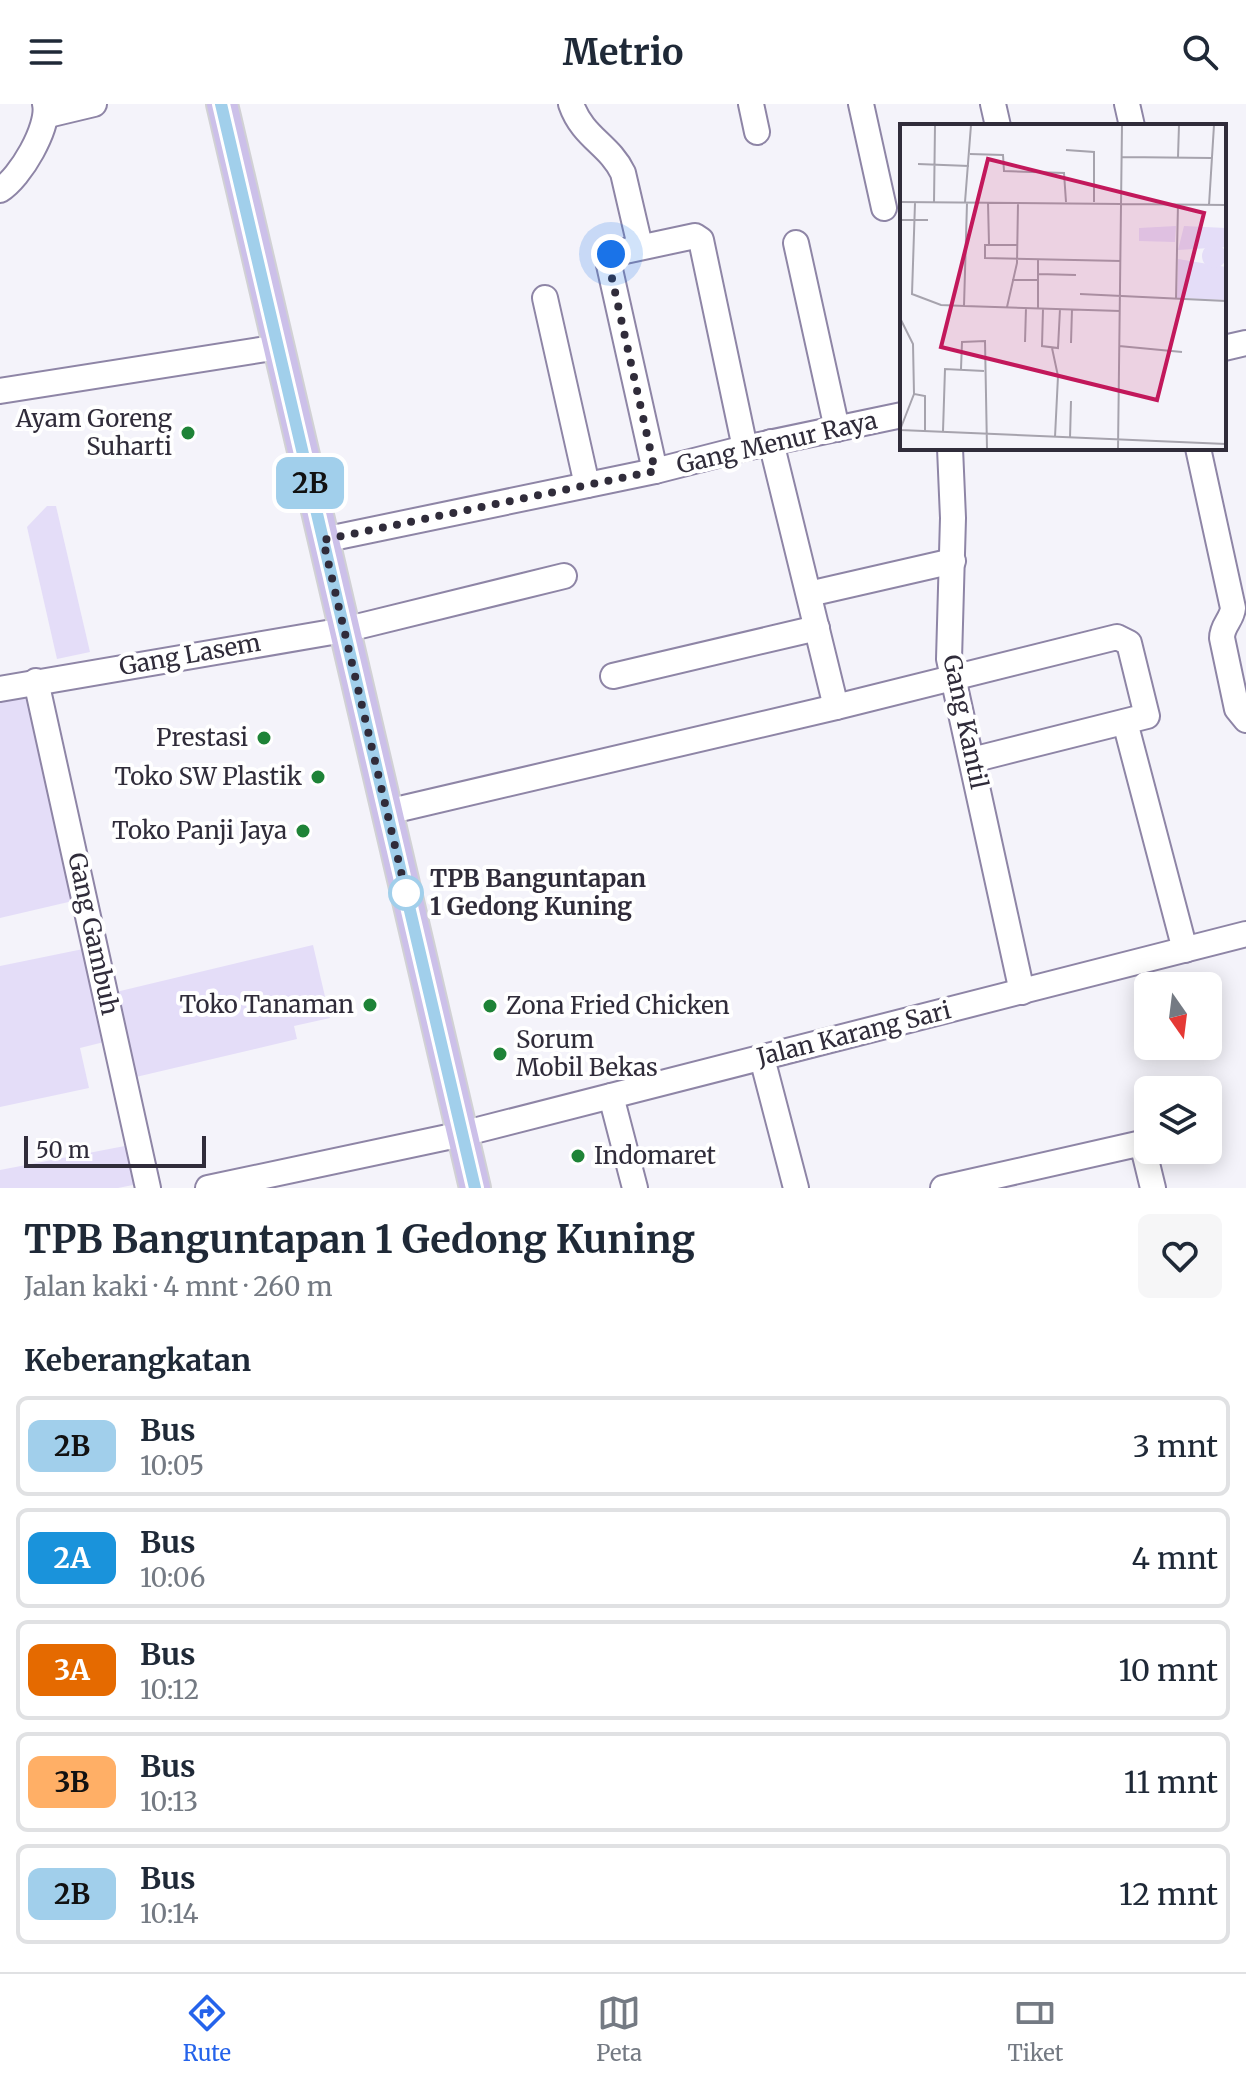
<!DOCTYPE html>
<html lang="id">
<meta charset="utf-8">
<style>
:root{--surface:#fff;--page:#f6f6f7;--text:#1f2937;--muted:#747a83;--line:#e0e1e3;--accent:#2563eb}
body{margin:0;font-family:Merriweather,serif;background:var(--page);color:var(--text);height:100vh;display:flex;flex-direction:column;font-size:30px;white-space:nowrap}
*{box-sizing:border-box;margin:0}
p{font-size:26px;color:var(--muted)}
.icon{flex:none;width:44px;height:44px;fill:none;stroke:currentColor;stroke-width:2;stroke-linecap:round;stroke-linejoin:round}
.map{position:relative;height:1084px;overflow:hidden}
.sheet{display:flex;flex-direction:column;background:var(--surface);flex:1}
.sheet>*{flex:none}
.badge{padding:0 16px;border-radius:12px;font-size:28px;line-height:52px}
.needle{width:52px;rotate:166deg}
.tools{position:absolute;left:1134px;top:868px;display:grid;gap:16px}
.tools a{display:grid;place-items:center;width:88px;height:88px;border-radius:12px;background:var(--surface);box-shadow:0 4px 20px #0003;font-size:40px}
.scale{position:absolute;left:24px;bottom:20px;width:182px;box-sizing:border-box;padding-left:8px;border:4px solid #302c3a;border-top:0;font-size:22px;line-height:28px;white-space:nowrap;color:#302c3a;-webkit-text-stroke:6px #fff;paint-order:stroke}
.you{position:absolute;width:40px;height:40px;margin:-20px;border:6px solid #fff;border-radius:50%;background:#1a73e8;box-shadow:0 0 0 12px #1a73e833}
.map>.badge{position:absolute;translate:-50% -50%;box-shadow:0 0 0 4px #fff}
h2{padding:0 24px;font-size:30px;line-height:72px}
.round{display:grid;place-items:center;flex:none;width:84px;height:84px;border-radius:12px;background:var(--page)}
.headline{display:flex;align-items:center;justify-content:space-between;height:136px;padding:0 24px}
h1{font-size:38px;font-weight:700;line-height:60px}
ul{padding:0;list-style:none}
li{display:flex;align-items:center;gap:24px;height:100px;margin:0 16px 12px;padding:0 8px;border:4px solid var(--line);border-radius:12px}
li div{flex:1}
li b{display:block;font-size:30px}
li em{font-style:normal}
li .badge{min-width:88px;font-weight:700;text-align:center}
header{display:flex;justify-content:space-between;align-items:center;height:104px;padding:0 24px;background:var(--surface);font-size:36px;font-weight:700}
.tab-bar{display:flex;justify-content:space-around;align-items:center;height:112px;border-top:2px solid var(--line);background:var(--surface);font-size:22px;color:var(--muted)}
.tab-bar a{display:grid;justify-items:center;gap:4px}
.tab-bar .selected{color:var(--accent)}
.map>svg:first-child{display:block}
.green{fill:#e4ddf8}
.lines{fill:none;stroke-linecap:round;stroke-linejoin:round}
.minor-casing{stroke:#8e85a6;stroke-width:28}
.major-casing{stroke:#d1d1d4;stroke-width:34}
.minor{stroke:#fff;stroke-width:24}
.major{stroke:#ccc0e9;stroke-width:30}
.line-casing{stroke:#fff;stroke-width:18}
.line{stroke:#a1cfeb;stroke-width:12}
.walk{stroke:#302c3a;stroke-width:8;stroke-dasharray:0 14.4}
.poi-dot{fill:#1e8337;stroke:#fff;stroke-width:3}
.stop-dot{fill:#fff;stroke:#a1cfeb;stroke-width:4}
.labels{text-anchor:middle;stroke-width:8;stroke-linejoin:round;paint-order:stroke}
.poi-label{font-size:24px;fill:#302c3a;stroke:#fff;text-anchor:end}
.street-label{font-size:24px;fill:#302c3a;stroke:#fff}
.stop-label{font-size:24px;font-weight:bold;fill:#302c3a;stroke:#fff;text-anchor:start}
.inset-road{fill:none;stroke:#a6a3ad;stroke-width:2}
.view{fill:#c2185b;fill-opacity:0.15;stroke:#c2185b;stroke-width:4}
.inset-edge{fill:none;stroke:#302c3a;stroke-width:4}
</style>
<header><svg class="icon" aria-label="menu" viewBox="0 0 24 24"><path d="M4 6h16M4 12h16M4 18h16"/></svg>Metrio<svg class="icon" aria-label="search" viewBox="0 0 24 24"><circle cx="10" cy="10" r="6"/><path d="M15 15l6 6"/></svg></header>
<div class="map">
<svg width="1246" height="1084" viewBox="0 0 1246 1084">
<rect width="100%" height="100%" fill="#f4f3fa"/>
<!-- green -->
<g class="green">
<path d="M47,402h9l34,146 -33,7 -30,-132z"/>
<path d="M32,585l45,211 -77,18v-222z"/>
<path d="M313,841l17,73 -36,8 3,13 -161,38 -20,-85z"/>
<path d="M88,844l20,93 -28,7 9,40 -89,19v-141z"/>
<path d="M130,1041l8,39 -20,4h-118v-18z"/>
</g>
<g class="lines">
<defs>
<g id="minor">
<path d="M571,0c12,34 38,40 52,69l17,73"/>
<path d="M751,0l6,28"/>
<path d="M861,0l23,104"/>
<path d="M993,0l5,22"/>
<path d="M1127,0l5,22"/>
<path d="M48,11l46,-11"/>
<path d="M0,86c20,-12 50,-63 45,-86"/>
<path d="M796,139l41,186"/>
<path d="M545,194l42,187"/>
<path d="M1224,244l22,-5"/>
<path d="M0,287l279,-44"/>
<path d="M771,338l65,265"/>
<path d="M950,344l3,70 -4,141 73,333"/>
<path d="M1198,344l35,160c-1,12 -11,17 -11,30l15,71 9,11"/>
<path d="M655,367l-46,-206 -1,-9 3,-2 84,-18 6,4 44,208"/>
<path d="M323,436l332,-69 90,-23 157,-33"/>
<path d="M809,490l144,-33"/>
<path d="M613,572l204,-48"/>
<path d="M36,577l112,507"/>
<path d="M0,585l344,-59 220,-54"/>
<path d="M1125,618l60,228"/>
<path d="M387,708l449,-105 281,-70 12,6 18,73 -175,44"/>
<path d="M762,954l34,130"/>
<path d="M611,992l24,92"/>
<path d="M208,1084l254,-54 784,-200"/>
<path d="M943,1084l199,-45 11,45"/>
</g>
<path id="major" d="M222,0l253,1084"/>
</defs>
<!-- minor casing -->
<use href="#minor" class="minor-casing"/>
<!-- major casing -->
<use href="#major" class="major-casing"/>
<!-- minor -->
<use href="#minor" class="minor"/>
<!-- major -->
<use href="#major" class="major"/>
</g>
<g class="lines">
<defs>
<path id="line" d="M221,0l254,1084"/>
</defs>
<!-- line casing -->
<use href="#line" class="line-casing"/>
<!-- line -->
<use href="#line" class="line"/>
<!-- walk -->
<path class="walk" d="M406,789l1,4 -84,-357 332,-69 -46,-206 -1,-9 3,-2"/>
</g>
<!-- markers -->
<g class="poi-dot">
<circle cx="188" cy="329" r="8"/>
<circle cx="264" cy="634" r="8"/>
<circle cx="318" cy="673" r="8"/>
<circle cx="303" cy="727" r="8"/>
<circle cx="370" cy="901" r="8"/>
<circle cx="490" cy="902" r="8"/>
<circle cx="500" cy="950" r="8"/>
<circle cx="578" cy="1052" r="8"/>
</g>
<circle class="stop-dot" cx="406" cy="789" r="16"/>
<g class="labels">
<!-- poi labels -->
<g class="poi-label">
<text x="172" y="323">Ayam Goreng<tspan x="172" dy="28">Suharti</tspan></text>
<text x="248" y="642">Prestasi</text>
<text x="302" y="681">Toko SW Plastik</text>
<text x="287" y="735">Toko Panji Jaya</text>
<text x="354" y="909">Toko Tanaman</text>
<text x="506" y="910" text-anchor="start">Zona Fried Chicken</text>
<text x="516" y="944" text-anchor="start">Sorum<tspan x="516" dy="28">Mobil Bekas</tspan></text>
<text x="594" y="1060" text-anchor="start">Indomaret</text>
</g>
<!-- street labels -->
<g class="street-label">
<text transform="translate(777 339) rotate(-13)" y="8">Gang Menur Raya</text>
<text transform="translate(190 551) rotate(-10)" y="8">Gang Lasem</text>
<text transform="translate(965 618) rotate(78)" y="8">Gang Kantil</text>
<text transform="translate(93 830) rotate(78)" y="8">Gang Gambuh</text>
<text transform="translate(854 930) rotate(-14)" y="8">Jalan Karang Sari</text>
</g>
<!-- stop labels -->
<g class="stop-label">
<text x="430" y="783">TPB Banguntapan<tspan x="430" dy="28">1 Gedong Kuning</tspan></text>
</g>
</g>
<!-- overview -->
<g transform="translate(900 20)">
<rect width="326" height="326" fill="#f4f3fa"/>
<path d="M276,102l-1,16 -36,-1v-13zM284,102l42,2v19l-48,3zM278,135l48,8v33l-49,-2z" fill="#e4ddf8"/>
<path d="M302 132a12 12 0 1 1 24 0a12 12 0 1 1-24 0Z" fill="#e4ddf8"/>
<path class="inset-road" d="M166,26l28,2v50M70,30l33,1 1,16 60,2 2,29M222,33l89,1M278,33l1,-32M18,40l51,2M0,78l326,3M65,78l6,-77M15,79l-3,91 29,11 23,1 3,-103M34,79l1,-78M88,79l1,41M309,81l5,-80M0,96h28M117,121h-32v13l136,3M138,150l38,1M112,156h26M180,170l146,7M276,175l2,-95M64,182l156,5M107,183l10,-44 1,-60M138,184v-48M143,185l-1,37 16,2 2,-39M0,194l13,26 1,50 11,2v35M125,218l1,-34M171,219l1,-34M219,222l63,6M152,224l6,28 -3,61M61,245l1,-27 23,-1 2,108M0,306l14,-36M0,306l326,14M43,307l2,-62 39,2M170,314l1,-37M218,325l4,-324"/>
<path class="view" d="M88,35l216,54 -47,187 -216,-53z"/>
<rect width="326" height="326" class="inset-edge"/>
</g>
</svg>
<div class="tools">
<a><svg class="needle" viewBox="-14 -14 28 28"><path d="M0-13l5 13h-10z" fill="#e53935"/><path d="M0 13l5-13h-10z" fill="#747a83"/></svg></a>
<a><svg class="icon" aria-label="layers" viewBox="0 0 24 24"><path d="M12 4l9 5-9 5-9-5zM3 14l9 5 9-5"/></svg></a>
</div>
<div class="scale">50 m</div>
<div class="you" style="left:611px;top:150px"></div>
<b class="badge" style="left:310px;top:379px;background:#a1cfeb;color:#111">2B</b>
</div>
<section class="sheet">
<div class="headline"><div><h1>TPB Banguntapan 1 Gedong Kuning</h1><p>Jalan kaki · 4 mnt · 260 m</p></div><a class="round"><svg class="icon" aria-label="heart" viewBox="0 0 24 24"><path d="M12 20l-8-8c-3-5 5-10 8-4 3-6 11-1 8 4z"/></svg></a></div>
<h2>Keberangkatan</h2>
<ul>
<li><span class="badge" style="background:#a1cfeb;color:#111">2B</span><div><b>Bus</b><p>10:05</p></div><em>3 mnt</em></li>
<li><span class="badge" style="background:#1a93db;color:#fff">2A</span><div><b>Bus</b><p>10:06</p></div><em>4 mnt</em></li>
<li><span class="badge" style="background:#e56a00;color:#fff">3A</span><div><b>Bus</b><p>10:12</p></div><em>10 mnt</em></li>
<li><span class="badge" style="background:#ffaf66;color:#111">3B</span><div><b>Bus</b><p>10:13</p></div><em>11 mnt</em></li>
<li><span class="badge" style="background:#a1cfeb;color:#111">2B</span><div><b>Bus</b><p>10:14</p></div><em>12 mnt</em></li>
</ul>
</section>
<nav class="tab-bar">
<a class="selected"><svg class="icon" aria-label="directions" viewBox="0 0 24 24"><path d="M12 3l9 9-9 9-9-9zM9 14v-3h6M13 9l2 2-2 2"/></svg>Rute</a>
<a><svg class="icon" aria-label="map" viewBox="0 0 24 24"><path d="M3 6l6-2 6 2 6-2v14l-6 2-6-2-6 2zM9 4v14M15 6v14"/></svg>Peta</a>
<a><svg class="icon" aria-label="tickets" viewBox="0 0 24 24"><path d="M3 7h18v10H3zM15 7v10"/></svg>Tiket</a>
</nav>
